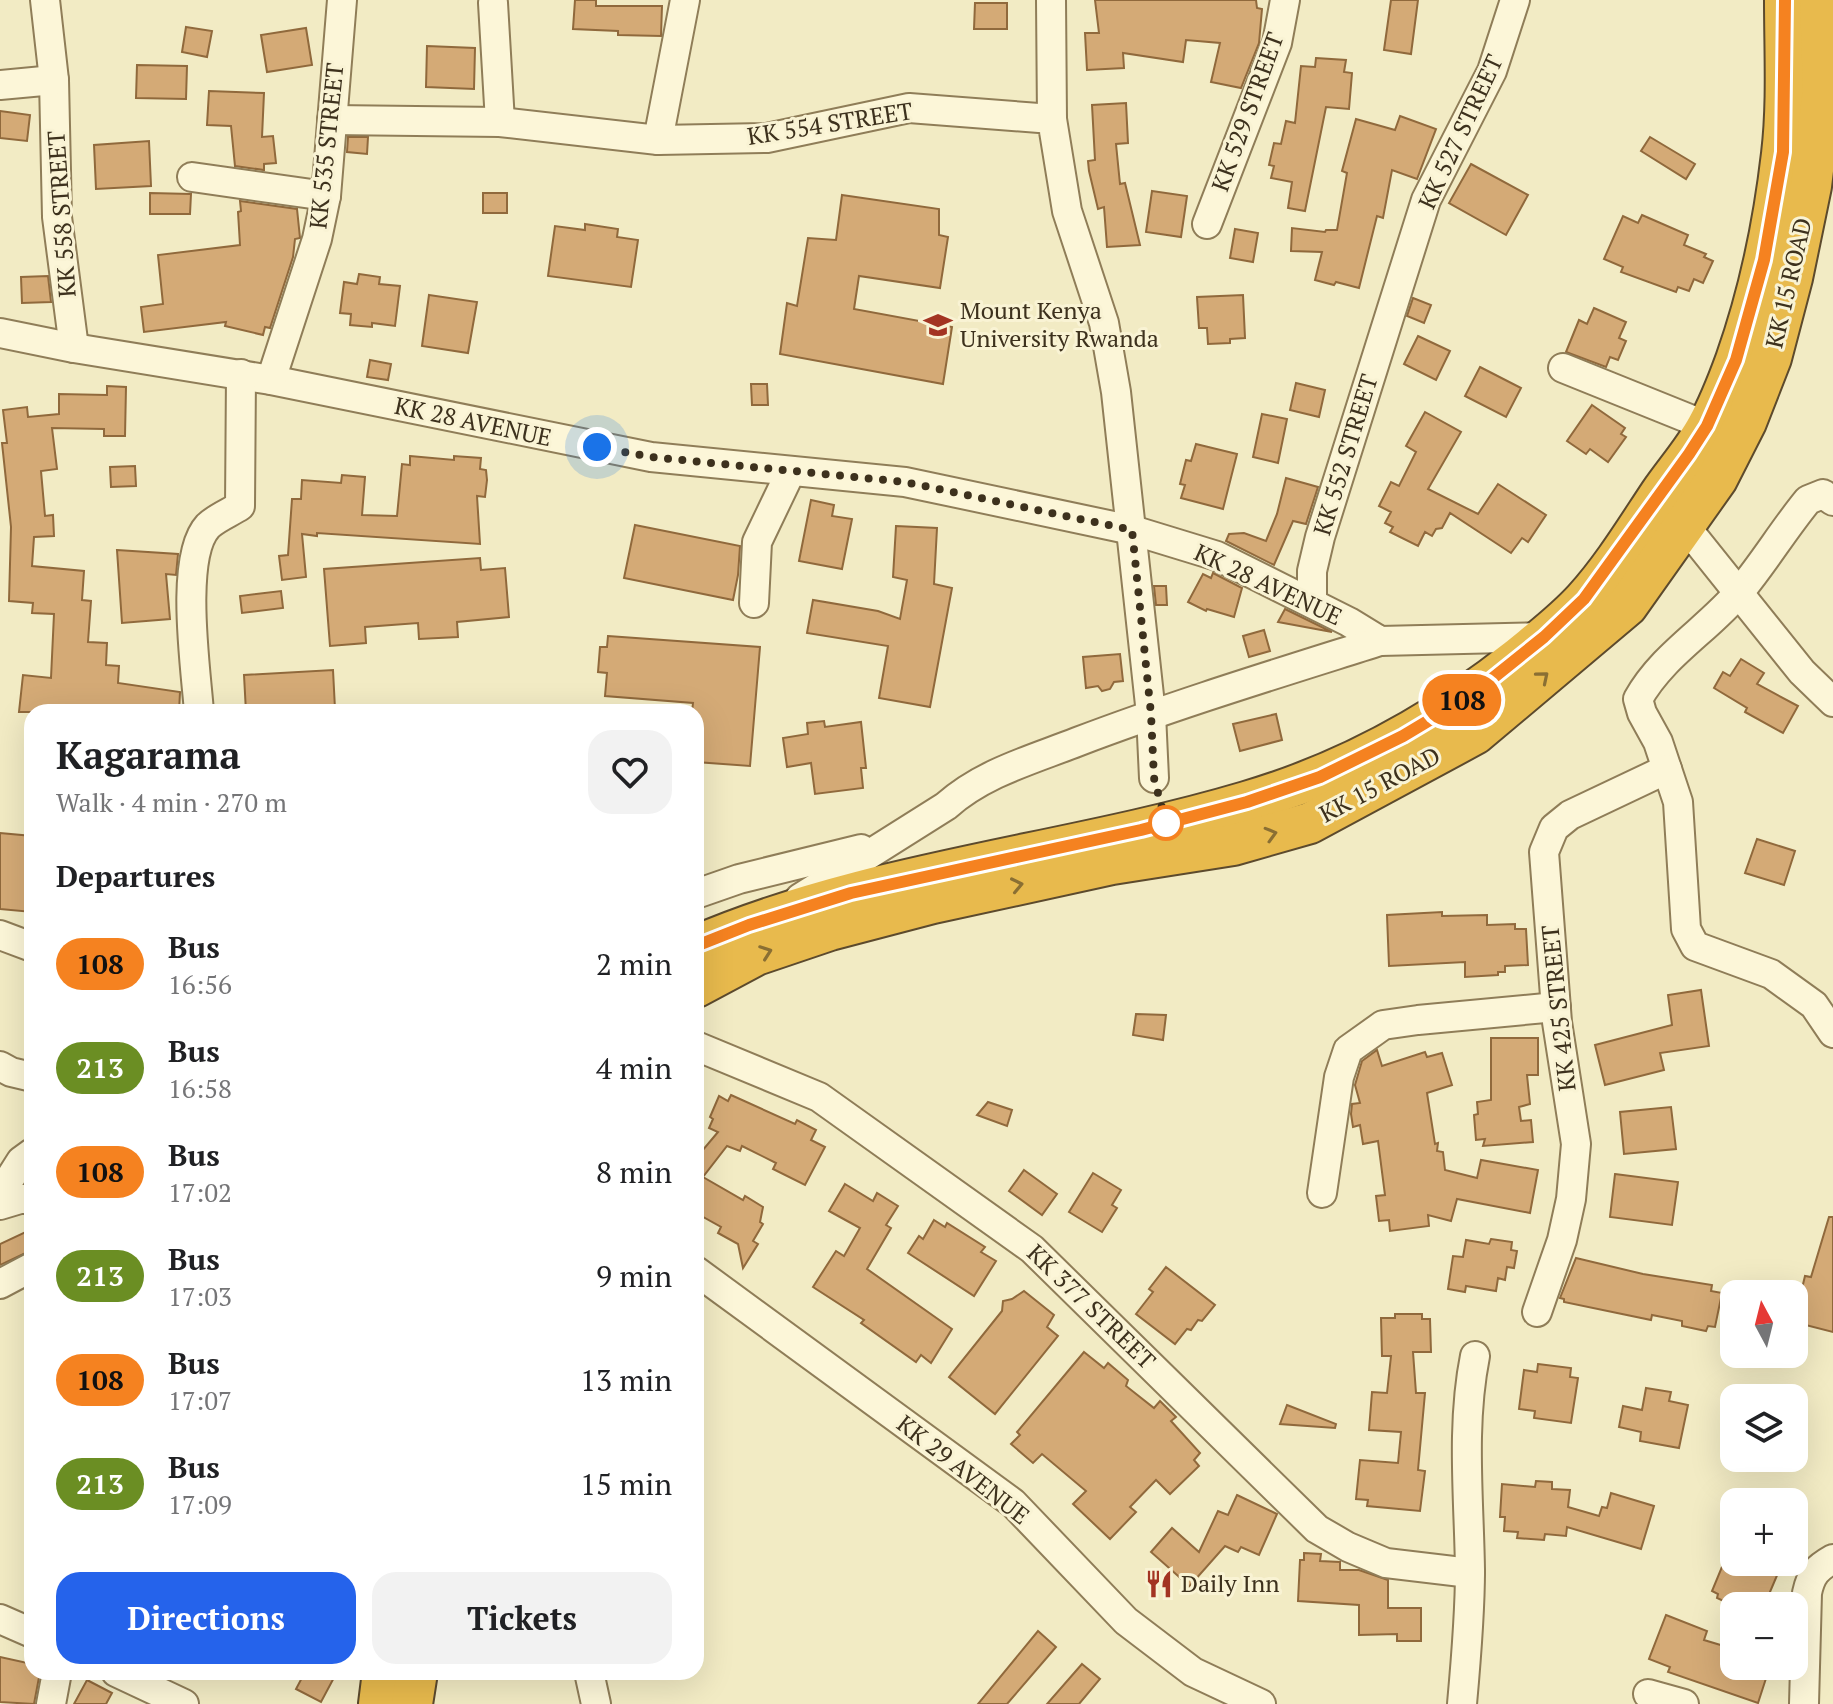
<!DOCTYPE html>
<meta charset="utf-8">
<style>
:root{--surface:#fff;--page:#f2f2f2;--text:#202124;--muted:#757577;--accent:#2563eb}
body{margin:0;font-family:"PT Serif",serif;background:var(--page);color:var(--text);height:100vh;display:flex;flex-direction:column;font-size:30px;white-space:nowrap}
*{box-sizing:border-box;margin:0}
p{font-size:26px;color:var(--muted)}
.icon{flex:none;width:44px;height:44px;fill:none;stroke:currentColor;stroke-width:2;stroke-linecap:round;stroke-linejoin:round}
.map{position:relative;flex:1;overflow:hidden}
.sheet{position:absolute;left:24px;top:704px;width:680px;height:976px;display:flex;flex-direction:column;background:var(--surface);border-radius:24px;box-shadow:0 8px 32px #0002}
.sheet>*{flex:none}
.badge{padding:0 16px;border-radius:26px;font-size:28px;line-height:52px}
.needle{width:52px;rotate:353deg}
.controls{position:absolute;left:1720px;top:1280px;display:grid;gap:16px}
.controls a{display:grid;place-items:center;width:88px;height:88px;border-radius:16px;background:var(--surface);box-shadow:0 8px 32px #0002;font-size:40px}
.you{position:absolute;width:40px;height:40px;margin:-20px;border:6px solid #fff;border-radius:50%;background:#1a73e8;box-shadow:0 0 0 12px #1a73e833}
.map>.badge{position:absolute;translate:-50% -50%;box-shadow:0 0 0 4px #fff}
h2{padding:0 32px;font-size:30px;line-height:72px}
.round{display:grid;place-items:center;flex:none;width:84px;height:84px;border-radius:24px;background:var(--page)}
.headline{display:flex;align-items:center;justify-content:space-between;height:136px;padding:0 32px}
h1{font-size:38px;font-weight:700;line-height:60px}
.button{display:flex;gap:16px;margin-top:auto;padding:16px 32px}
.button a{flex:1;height:92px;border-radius:24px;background:var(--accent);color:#fff;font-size:32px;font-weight:700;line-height:92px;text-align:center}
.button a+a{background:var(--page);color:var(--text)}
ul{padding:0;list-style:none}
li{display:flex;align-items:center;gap:24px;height:104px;padding:0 32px}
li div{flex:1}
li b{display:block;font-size:30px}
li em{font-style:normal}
li .badge{min-width:88px;font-weight:700;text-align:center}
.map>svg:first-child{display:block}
.building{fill:#d4aa76;stroke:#90693c;stroke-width:2}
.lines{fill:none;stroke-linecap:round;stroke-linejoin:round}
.minor-casing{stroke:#8f7d58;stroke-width:32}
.highway-casing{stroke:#5c4a2d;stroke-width:44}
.minor{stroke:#fcf6d8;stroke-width:28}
.highway{stroke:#e8ba4d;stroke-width:40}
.oneway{stroke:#8a6f33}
.line-casing{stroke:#fff;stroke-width:18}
.line{stroke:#f58220;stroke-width:12}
.walk{stroke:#3d311d;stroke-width:8;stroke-dasharray:0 14.4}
.stop-dot{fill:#fff;stroke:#f58220;stroke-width:4}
.labels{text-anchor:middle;stroke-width:6;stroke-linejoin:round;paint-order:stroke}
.street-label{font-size:24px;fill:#3d311d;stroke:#f9f3d4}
.poi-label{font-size:24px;fill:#3d311d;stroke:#f9f3d4;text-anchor:start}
</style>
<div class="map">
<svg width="1833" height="1704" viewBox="0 0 1833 1704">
<rect width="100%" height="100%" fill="#f2ebc4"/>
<!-- building -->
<g class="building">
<path d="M575,0h21v6h66l-1,30 -43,-1v-4l-45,-2z"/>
<path d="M1095,0h161l1,8 5,1 -3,34 -18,45 -30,-6 9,-39 -34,-3 -3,22 -60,-9 1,15 -37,2 -2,-37h14z"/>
<path d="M1391,0h27l-7,54 -27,-4z"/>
<path d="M975,3h32v26h-33z"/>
<path d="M186,27l26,4 -5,26 -25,-5z"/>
<path d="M306,28l6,37 -45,7 -6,-37z"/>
<path d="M427,46l48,2 -1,41 -48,-2z"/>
<path d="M1316,58l30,2 -2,12 8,1 -3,36 -23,-2 -21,104 -17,-3 4,-26 -21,-4 3,-12 -5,-1 5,-22 7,1 5,-23 9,2 6,-57 14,1z"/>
<path d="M137,65l50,1 -1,33 -50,-1z"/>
<path d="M209,91l55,2 -2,44 11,-1 3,27 -12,1v6l-29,-4 -4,-40 -24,-1z"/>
<path d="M1126,103l2,40 -12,1 4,40 5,-1 15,62 -33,2 -3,-40 -6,2 -9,-38 -1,-10 7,-1 -3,-55z"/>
<path d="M0,111l30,4 -3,26 -27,-3z"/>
<path d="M1400,116l36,13 -19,50 -25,-9 -9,48 -6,-2 -18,72 -23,-6 -2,3 -19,-5 7,-28 -31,-1 1,-23 33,4 1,-2h11l10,-57 -5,-2 14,-52 39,11z"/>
<path d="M348,137h20l-1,17 -20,-2z"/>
<path d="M1650,137l45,27 -9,15 -45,-28z"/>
<path d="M149,141l2,45 -55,3 -2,-44z"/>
<path d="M1471,164l57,31 -22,40 -57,-32z"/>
<path d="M1152,191l35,5 -6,41 -35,-5z"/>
<path d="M150,193l41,1 -1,20h-40z"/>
<rect x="483" y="193" width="24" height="20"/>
<path d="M842,195l97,14v26l9,2 -8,51 -81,-12 -5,33 98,18 -9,57 -163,-30 7,-51 10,3 11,-68 28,2z"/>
<path d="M240,201l57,8 3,29 -5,1 -2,18 -23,71 -5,-1 -2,8 -38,-9 1,-4 -82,10 -3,-25 22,-3 -5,-49 82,-10 -2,-33 3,-1z"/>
<path d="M1642,215l46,20 -4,10 22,9 -2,3 9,4 -10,22 -9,-4 -5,12 -11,-4 -2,5 -55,-20 2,-5 -19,-8 19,-43 15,7z"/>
<path d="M585,224l33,5 -1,8 21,3 -7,47 -83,-11 7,-50 30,4z"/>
<path d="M1235,229l23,4 -5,29 -23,-4z"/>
<path d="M359,274l21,3 -1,7 21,2 -5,40 -23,-3v4l-22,-2 1,-11 -11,-1 4,-31 13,2z"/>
<path d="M48,276l3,26 -29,1 -1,-26z"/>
<path d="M429,295l48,7 -9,51 -46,-7z"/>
<path d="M1243,295l2,43 -15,1v4l-22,1 -1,-16h-8l-2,-31z"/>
<path d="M1413,298l18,7 -7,18 -17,-7z"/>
<path d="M1594,308l32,14 -7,16 7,3 -8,19 -8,-3 -4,10 -40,-15 13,-32 8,4z"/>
<path d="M1418,336l32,15 -14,29 -32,-16z"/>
<path d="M370,360l21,4 -3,16 -21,-3z"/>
<path d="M1480,367l41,21 -15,29 -41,-21z"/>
<path d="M1296,383l29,7 -6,27 -29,-7z"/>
<path d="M751,384h16l1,21h-16z"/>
<path d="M107,386l19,1 -1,49h-21v-7l-52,-1 5,41 -16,2 4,45 8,-1 1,21 -20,1 -2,29 52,5 -2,29 9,1 -3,41 19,1 -1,22 13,1 -1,17 62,9 -1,20h-160l4,-37 28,3 3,-64 -22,-1 1,-10 -24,-2 2,-74 -9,-84h5l-4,-33 24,-3 1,10 31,-3v-20l48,1z"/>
<path d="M1592,405l33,23 -4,6 5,3 -18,25 -18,-13 -4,5 -19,-13z"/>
<path d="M1425,412l36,20 -33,57 50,25 20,-30 48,31 -18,27 -6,-4 -11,15 -61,-40 -8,15 -6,1 -4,7 -7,-4 -7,14 -28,-14 3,-5 -8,-4 6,-11 -12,-6 12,-24 8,4 17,-34 -10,-6z"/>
<path d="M1262,414l25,5 -9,44 -25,-6z"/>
<path d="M1196,444l41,10 -14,55 -42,-11 4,-13 -5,-1 6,-24 5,1z"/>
<path d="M410,456l44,4v-4l27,2 -1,11 6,1 1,10 -2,17 -8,-1 3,48 -163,-11v3l-15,-2 4,43 -24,3 -3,-24 9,-1 4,-56h9l1,-19 39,3 1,-8 23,2 -3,38 35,1 5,-52 8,1z"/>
<path d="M135,466l1,20 -25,1 -1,-20z"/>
<path d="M1286,478l32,9 -12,37 -13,-3 -19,44 -48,-24 3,-7 15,-1 22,8 11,-27z"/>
<path d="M811,500l23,5 -2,11 20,3 -10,50 -43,-8z"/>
<path d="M635,525l105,21 -2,29 -5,25 -109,-22z"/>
<path d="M896,526l41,2 -3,56 18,4 -22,119 -51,-9 9,-52 -81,-13 6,-33 65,11 22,8 7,-39 -14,-3z"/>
<path d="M117,550l61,4 -2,21 -10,-1 4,45 -48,4z"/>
<path d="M480,558l1,12 24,-2 4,49 -52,5 1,15 -39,2 -1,-16 -53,4 1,16 -36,3 -6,-77z"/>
<path d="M1213,573l29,15 -8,29 -27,-8 -1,2 -18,-9 15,-28 8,4z"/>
<path d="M1154,586h12l1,19h-11z"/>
<path d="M281,591l2,17 -41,5 -2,-17z"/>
<path d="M1285,609l47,23 -54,-10z"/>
<path d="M1264,630l6,21 -21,6 -6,-21z"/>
<path d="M608,636l152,11 -10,119 -54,-4v-50h-4l1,-9 -88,-7 2,-23 -9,-1 2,-25h7z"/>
<path d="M1120,654l3,27 -9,1 -4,7 -8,2 -4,-5 -12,2 -3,-31z"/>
<path d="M1741,659l23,14 -7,11 41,22 -15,27 -38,-21 2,-4 -33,-20 9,-16 7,4z"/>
<path d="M333,670l2,39 -15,1v2h-74l-2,-37z"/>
<path d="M1276,714l6,26 -42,11 -7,-27z"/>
<path d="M824,721l1,6 36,-5 5,46h-5l2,20 -48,6 -4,-31 -24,4 -4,-29 25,-4 -1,-11z"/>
<path d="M0,833l32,3v76l-32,-3z"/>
<path d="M1757,839l38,12 -11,34 -39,-12z"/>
<path d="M1442,912v4l45,-1v10l28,-1v5h11l2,36 -23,1v6h-7v3l-33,2v-15l-76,4 -2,-51z"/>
<path d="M1701,990l8,56 -49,7 4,17 -59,15 -10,-40 77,-20 -4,-30z"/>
<path d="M1136,1014l30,1 -3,25 -30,-5z"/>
<path d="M1491,1038h47v37h-11l3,29 -11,3 2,14 10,-1 2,22 -50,4 2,-7 -9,1 -2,-25 4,-1 -1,-12 14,-2z"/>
<path d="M1377,1050l5,16 43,-14 2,5 15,-4 10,32 -25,8 8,51 3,-1 -1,8 6,1 2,18 32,8 4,-18 57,10 -8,43 -73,-14 -6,22 -23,-6 1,11 -39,5 -1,-11 -10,1 -3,-25 9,-1 -7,-54 -15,3 -3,-19 -7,2 -2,-13 1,-10 8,-1 -5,-18 7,-24z"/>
<path d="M731,1095l64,29 2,-4 19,10 -5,10 14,7 -20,38 -32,-16 3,-6 -34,-17 -2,5 -13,-5 -24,31 40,23 2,-4 18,11 -3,15 3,2 -10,17 5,3 -15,24 -5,-24 -20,-11 3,-6 -25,-14v-55l22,-26 -9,-4 4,-9 -3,-2 9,-21 9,5z"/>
<path d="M988,1102l24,8 -5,16 -30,-11z"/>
<path d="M1671,1107l5,42 -52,5 -4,-42z"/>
<path d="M1024,1170l33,24 -15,21 -33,-24z"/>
<path d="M1093,1173l28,17 -9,15 5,3 -15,24 -33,-20z"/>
<path d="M1615,1174l63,8 -6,43 -62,-8z"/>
<path d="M845,1184l28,17 4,-8 21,13 -12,19 5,3 -24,41 85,60 -21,34 -10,-8 -5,7 -55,-39 3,-3 -51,-33 23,-36 8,5 16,-28 -31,-17z"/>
<path d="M1829,1217h4v115l-39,-10 11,-46 6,1z"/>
<path d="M934,1220l11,7 2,-4 38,24 -4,5 15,9 -22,35 -66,-43 11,-17 4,3z"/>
<path d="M32,1229v21l-32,15v-21z"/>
<path d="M1491,1239l21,3 -1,8 6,1 -3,17 -7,-1 -2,13 -7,-2 -2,13 -30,-5 -1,6 -17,-3 5,-33 10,1 3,-17 23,4z"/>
<path d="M1576,1258l67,16 69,11 -1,6 11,2 -7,34 -7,-1 -2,5 -24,-5v-5l-30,-6 -1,5 -87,-18v-3l-4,-1z"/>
<path d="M1166,1267l49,38 -13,16 -4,-1 -7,10 -4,-1 -12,15 -39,-30 17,-22 -4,-3z"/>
<path d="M1024,1291l30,24 -7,12 11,9 -63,78 -46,-37 53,-66 1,-10 9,-2z"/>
<path d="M1395,1314h27v5h8l1,33h-18l3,41h9l-7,77 7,1 -5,40 -53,-5 1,-6 -12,-1 4,-39 38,3 3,-31 -32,-2 3,-38 15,1 4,-37h-9l-1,-38h14z"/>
<path d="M1084,1352l20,16 4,-5 20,17 -2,6 28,22 6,-7 16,16 -5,4 29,32 -6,7 5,6 -29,28 -14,-14 -26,27 6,5 -26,27 -37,-35 13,-13 -44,-37 -9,9 -22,-19 9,-9 -3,-3z"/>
<path d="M1538,1364l33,4 -1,9 8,1 -7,45 -37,-5 1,-7 -16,-2 5,-39 13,2z"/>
<path d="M1646,1388l25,4 -2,9 19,4 -9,43 -39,-7 1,-9 -22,-5 4,-21 19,4z"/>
<path d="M1287,1405l49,19 -1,4 -55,-4z"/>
<path d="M1536,1481l16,1v7l18,1 -2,17 31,9 3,-9 5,1 4,-15 43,13 -13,43 -74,-22 -1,9 -21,-2 -1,6 -27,-2 1,-6 -14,-1 1,-14h-5l2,-33 33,3z"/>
<path d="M1237,1495l40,19 -18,41 -18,-8 -3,5 -13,-6 -38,43 -3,-2 2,-4 -35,-31 21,-24 27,24 19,-41 10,4z"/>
<path d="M1304,1553l17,1 -1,7 20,1v8h19l29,10v28h33v33h-24v-7l-38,1v-30l-61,-4 2,-41h4z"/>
<path d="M1724,1562h47l10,4 -17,40h-30l-17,-8 1,-4 -6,-3z"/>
<path d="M1666,1615l41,16 -3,9 30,9v17h36l-12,37 -90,-31 2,-5 -21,-8z"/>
<path d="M1038,1631l18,16 -49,57h-29z"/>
<path d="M0,1657l32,7v8h8l-6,32 -34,-2z"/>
<path d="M1082,1664l18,15 -21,25h-32z"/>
<path d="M305,1672h32l-16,30 -25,-13z"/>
<path d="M87,1680l25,13 -6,11h-32z"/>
</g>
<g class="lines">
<defs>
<g id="minor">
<path d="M45,0l9,80 3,137 17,131"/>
<path d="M1051,0l1,119"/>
<path d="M493,3l7,119"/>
<path d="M0,85l54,-5"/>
<path d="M332,120l168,2 158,18 109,-2 142,-30 143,11 15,92 37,112 12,69 35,322 3,64"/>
<path d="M658,140l27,-140"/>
<path d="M192,177l134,19"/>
<path d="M1207,224l70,-181 8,-43"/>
<path d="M0,333l74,15 197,32 380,77 254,25 227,48 85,26 132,66 31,19 164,-4"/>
<path d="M1563,368l144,58"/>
<path d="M271,380l46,-141 9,-43 16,-196"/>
<path d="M1833,501l-10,-7 -15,6c-24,29 -43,61 -67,90 -32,39 -78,64 -103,109l4,14 16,29 20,60 8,127 9,17 76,28 43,31 19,28"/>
<path d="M1685,526l117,146 31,30"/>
<path d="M754,603l3,-61 34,-71"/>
<path d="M1312,603v-32l8,-34 106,-337 66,-129 23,-71"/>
<path d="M199,712c-3,-42 -20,-155 9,-186 8,-8 23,-14 32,-20l1,-132"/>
<path d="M696,894l43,-15 122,-30"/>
<path d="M800,898l146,-92c37,-33 85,-46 131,-64 100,-38 202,-69 303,-101"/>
<path d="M0,935l32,12"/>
<path d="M696,1046l123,51 213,152 285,280 31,18 38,16 84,10"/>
<path d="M0,1066l11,6 21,5"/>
<path d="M1322,1193l17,-116 9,-27 35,-25 35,-5 138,-13"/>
<path d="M0,1194l21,-33 11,-8"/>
<path d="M0,1205l20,-6h12"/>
<path d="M696,1271l317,232 113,118 67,51 68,32"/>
<path d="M0,1284l32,-17"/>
<path d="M1537,1312l25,-72 9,-41 5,-55 -19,-122 -13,-170 10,-24 16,-13 97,-46"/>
<path d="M0,1619l32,14"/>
<path d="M116,1672l68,32"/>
<path d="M589,1672l7,32"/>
<path d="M1648,1694l36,10"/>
<path d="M51,1704l6,-32"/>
<path d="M1462,1704c4,-44 8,-90 8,-134 -1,-71 -9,-144 5,-214"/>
<path d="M1804,1704l3,-111c4,-19 10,-25 26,-34"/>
</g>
<g id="highway">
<path d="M696,946c175,-75 368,-90 550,-144 99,-29 190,-79 271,-143 23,-19 47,-37 67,-59 29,-32 52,-70 76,-106 15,-22 34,-43 47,-67 11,-20 21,-45 29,-67 23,-65 38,-137 46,-206 6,-50 3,-103 3,-154"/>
<path d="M696,987l60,-32 74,-25 103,-27 179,-39 121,-19 77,-22 165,-89 152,-128 90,-127 29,-57 25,-64 21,-80 19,-92 12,-96 -3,-90"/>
<path d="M379,1704l4,-32"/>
<path d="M412,1704l5,-32"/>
</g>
</defs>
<!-- minor casing -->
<use href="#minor" class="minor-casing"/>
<!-- highway casing -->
<use href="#highway" class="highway-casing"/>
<!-- minor -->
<use href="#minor" class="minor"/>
<!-- highway -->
<use href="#highway" class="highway"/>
</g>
<!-- one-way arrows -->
<defs><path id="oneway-chevron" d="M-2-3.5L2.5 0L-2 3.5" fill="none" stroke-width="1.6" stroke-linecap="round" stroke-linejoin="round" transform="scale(2)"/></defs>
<g class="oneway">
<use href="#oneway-chevron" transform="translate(1543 677) rotate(-40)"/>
<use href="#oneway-chevron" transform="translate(1271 834) rotate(-16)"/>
<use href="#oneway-chevron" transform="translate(1017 885) rotate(-12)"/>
<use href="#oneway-chevron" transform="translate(766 952) rotate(-20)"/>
</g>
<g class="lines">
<defs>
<path id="line" d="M696,946l53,-21 102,-32 290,-63 106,-28 73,-25 83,-41 70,-42 71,-57 40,-38 105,-145 18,-28 29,-66 28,-100 19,-108 2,-152"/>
</defs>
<!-- line casing -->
<use href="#line" class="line-casing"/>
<!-- line -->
<use href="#line" class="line"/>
<!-- walk -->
<path class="walk" d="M597,447l54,10 254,25 227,48 19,184 3,64 12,45"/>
</g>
<!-- icons -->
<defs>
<symbol id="university-bare" viewBox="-9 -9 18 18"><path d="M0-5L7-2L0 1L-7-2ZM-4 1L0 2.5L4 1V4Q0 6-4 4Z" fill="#a33422" stroke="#f9f3d4" stroke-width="2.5" paint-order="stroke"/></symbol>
<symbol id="restaurant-bare" viewBox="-9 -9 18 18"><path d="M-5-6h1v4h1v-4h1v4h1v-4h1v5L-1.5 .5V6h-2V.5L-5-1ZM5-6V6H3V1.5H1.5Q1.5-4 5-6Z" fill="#a33422" stroke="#f9f3d4" stroke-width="2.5" paint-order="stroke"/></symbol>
</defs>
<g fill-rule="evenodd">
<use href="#university-bare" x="918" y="305" width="40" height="40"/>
<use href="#restaurant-bare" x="1139" y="1564" width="40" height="40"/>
</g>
<!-- markers -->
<circle class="stop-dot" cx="1166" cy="823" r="16"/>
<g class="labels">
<!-- street labels -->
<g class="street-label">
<text transform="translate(1248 112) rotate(-70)" y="8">KK 529 STREET</text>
<text transform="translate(830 124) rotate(-9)" y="8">KK 554 STREET</text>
<text transform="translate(1461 132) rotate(-65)" y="8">KK 527 STREET</text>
<text transform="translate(327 146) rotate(-84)" y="8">KK 535 STREET</text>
<text transform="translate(62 214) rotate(-94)" y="8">KK 558 STREET</text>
<text transform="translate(1789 283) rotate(-77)" y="8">KK 15 ROAD</text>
<text transform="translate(473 422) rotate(12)" y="8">KK 28 AVENUE</text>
<text transform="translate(1346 455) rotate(-73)" y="8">KK 552 STREET</text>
<text transform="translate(1268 585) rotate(25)" y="8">KK 28 AVENUE</text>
<text transform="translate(1380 785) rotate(-28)" y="8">KK 15 ROAD</text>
<text transform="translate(1559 1008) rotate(-96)" y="8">KK 425 STREET</text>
<text transform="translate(1091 1307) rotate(44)" y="8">KK 377 STREET</text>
<text transform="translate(963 1470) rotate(38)" y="8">KK 29 AVENUE</text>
</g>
<!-- poi labels -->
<g class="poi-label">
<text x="960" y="319">Mount Kenya<tspan x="960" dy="28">University Rwanda</tspan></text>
<text x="1181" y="1592">Daily Inn</text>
</g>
</g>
</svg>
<div class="controls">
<a><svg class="needle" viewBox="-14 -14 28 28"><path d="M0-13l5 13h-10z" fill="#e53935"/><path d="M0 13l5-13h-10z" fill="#757577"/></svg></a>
<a><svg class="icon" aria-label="layers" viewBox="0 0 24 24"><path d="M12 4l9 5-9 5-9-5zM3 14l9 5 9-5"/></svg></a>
<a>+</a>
<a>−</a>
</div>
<div class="you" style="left:597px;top:447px"></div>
<b class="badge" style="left:1462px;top:700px;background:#f58220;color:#111">108</b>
<section class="sheet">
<div class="headline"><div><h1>Kagarama</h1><p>Walk · 4 min · 270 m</p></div><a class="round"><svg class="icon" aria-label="heart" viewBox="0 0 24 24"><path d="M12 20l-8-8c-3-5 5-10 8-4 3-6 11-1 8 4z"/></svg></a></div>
<h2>Departures</h2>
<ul>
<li><span class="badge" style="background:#f58220;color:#111">108</span><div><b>Bus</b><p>16:56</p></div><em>2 min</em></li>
<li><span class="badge" style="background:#6b8e23;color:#fff">213</span><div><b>Bus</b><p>16:58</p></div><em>4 min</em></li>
<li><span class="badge" style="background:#f58220;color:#111">108</span><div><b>Bus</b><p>17:02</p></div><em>8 min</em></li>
<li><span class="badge" style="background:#6b8e23;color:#fff">213</span><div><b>Bus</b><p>17:03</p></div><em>9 min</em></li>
<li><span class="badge" style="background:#f58220;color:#111">108</span><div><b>Bus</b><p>17:07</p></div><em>13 min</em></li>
<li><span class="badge" style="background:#6b8e23;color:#fff">213</span><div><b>Bus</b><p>17:09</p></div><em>15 min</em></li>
</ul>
<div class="button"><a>Directions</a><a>Tickets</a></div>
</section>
</div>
